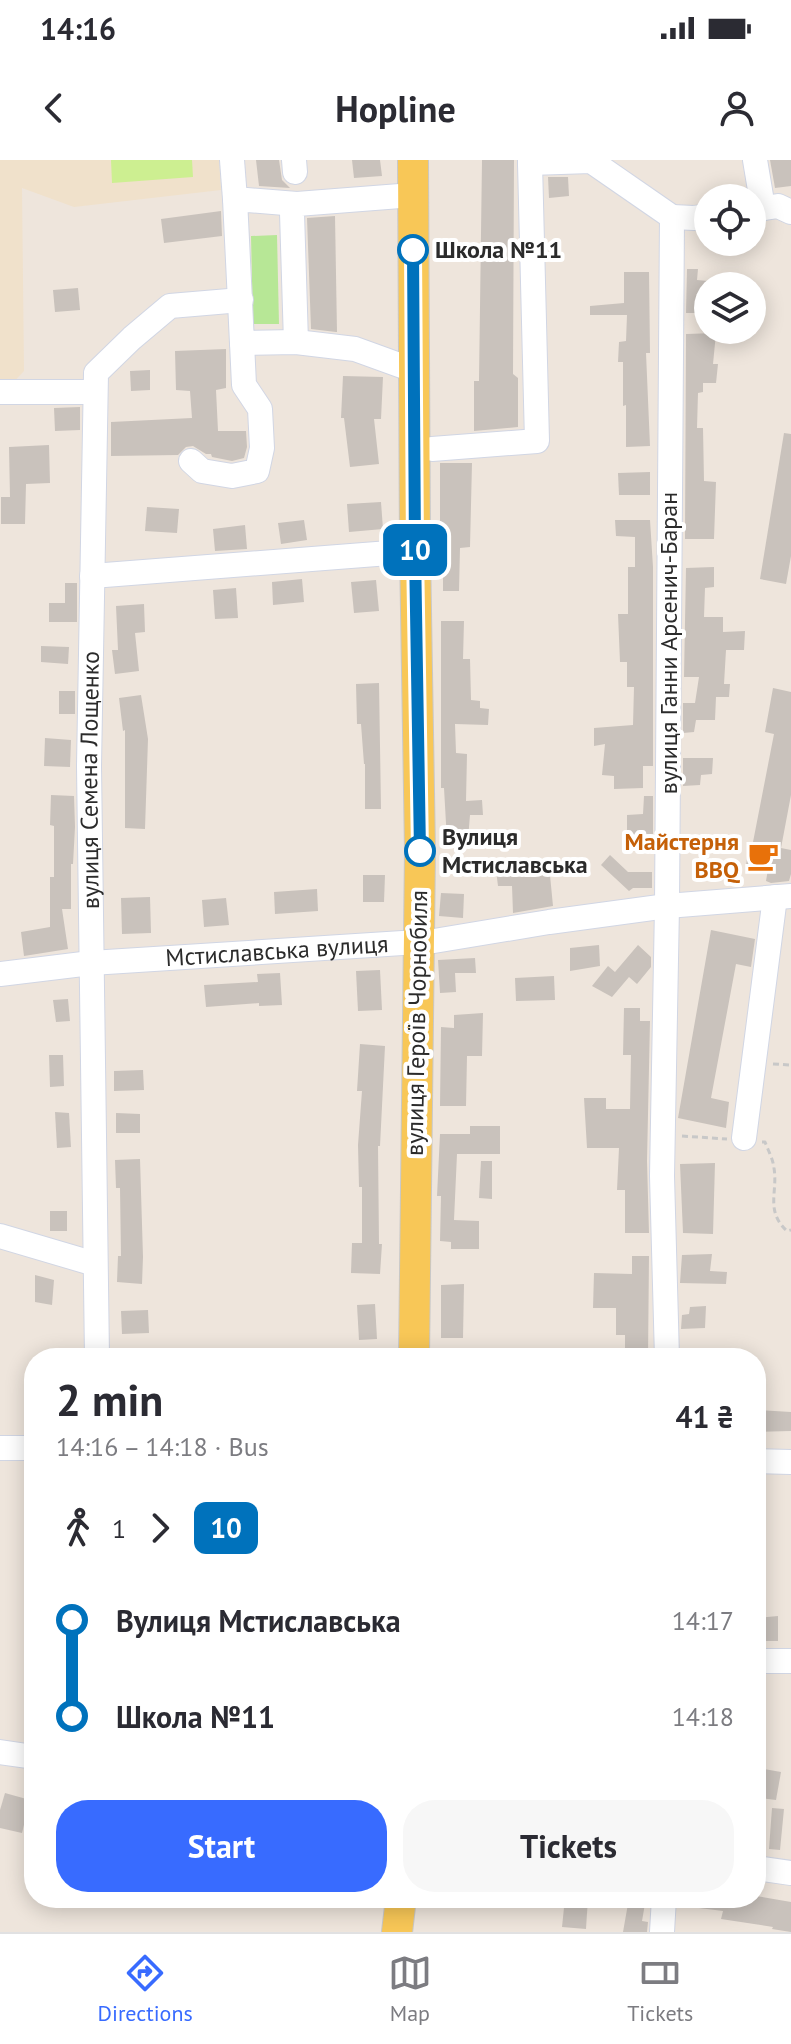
<!DOCTYPE html>
<meta charset="utf-8">
<style>
:root{--surface:#fff;--page:#f7f7f7;--text:#2b2b33;--muted:#7c7c81;--line:#e1e1e2;--accent:#386bff}
body{margin:0;font-family:"PT Sans",sans-serif;background:var(--page);color:var(--text);height:100vh;display:flex;flex-direction:column;font-size:30px;white-space:nowrap}
*{box-sizing:border-box;margin:0}
p{font-size:26px;color:var(--muted)}
.icon{flex:none;width:44px;height:44px;fill:none;stroke:currentColor;stroke-width:2;stroke-linecap:round;stroke-linejoin:round}
.map{position:relative;flex:1;overflow:hidden}
.panel{position:absolute;left:24px;top:1188px;width:742px;height:560px;display:flex;flex-direction:column;background:var(--surface);border-radius:32px;box-shadow:0 4px 20px #0003}
.panel>*{flex:none}
.badge{padding:0 16px;border-radius:12px;font-size:28px;line-height:52px}
.controls{position:absolute;left:694px;top:24px;display:grid;gap:16px}
.controls a{display:grid;place-items:center;width:72px;height:72px;border-radius:50%;background:var(--surface);box-shadow:0 4px 20px #0003;font-size:40px}
.map>.badge{position:absolute;translate:-50% -50%;box-shadow:0 0 0 4px #fff}
.legs{display:flex;align-items:center;gap:12px;height:88px;padding:0 32px;font-size:26px}
.legs p{margin-inline-start:auto}
.summary{display:flex;align-items:center;justify-content:space-between;height:136px;padding:0 32px}
h1{font-size:44px;font-weight:700;line-height:60px}
.cta{display:flex;gap:16px;margin-top:auto;padding:16px 32px}
.cta a{flex:1;height:92px;border-radius:32px;background:var(--accent);color:#fff;font-size:32px;font-weight:700;line-height:92px;text-align:center}
.cta a+a{background:var(--page);color:var(--text)}
ul{padding:0 32px;list-style:none}
li{display:flex;align-items:center;gap:28px;height:96px;font-size:30px}
li i{display:grid;place-items:center;width:12px;height:100%;margin:0 10px;background:currentColor}
li i::after{content:'';width:20px;height:20px;margin:-10px;border:6px solid;border-radius:50%;background:var(--surface)}
li p{margin-inline-start:auto}
li:first-child i{background:linear-gradient(#0000 50%,currentColor 0)}
li:last-child i{background:linear-gradient(currentColor 50%,#0000 0)}
.status{display:flex;justify-content:space-between;align-items:center;height:56px;padding:0 40px;background:var(--surface);direction:ltr}
.status svg{height:22px;fill:currentColor}
header{display:flex;justify-content:space-between;align-items:center;height:104px;padding:0 32px;background:var(--surface);font-size:36px;font-weight:700}
.tab-bar{display:flex;justify-content:space-around;align-items:center;height:112px;border-top:2px solid var(--line);background:var(--surface);font-size:22px;color:var(--muted)}
.tab-bar a{display:grid;justify-items:center;gap:4px}
.tab-bar .selected{color:var(--accent)}
.map>svg:first-child{display:block}
.education{fill:#f0e1cb}
.green{fill:#b7e796}
.pitch{fill:#cdef91}
.building{fill:#c9c2bc}
.lines{fill:none;stroke-linecap:round;stroke-linejoin:round}
.minor-casing{stroke:#d1d6e4;stroke-width:26}
.major-casing{stroke:#c8c8c8;stroke-width:32}
.path{stroke:#c8c8c8;stroke-width:3;stroke-dasharray:6 4;stroke-linecap:butt}
.minor{stroke:#fff;stroke-width:24}
.major{stroke:#f8c757;stroke-width:30}
.line-1-casing{stroke:#fff;stroke-width:18}
.line-1{stroke:#0072bc;stroke-width:12}
.stop-1-dot{fill:#fff;stroke:#0072bc;stroke-width:4}
.labels{text-anchor:middle;stroke-width:8;stroke-linejoin:round;paint-order:stroke}
.stop-label{font-size:24px;font-weight:bold;fill:#2b2b2b;stroke:#fff;text-anchor:start}
.street-label{font-size:24px;fill:#2b2b2b;stroke:#fff}
.food-label{font-size:24px;font-weight:bold;fill:#c56008;stroke:#fff;text-anchor:end}
</style>
<div class="status"><b>14:16</b><svg viewBox="0 0 49 12"><path d="M0 12V9h3v3zM5 12V6h3v6zM10 12V3h3v9zM15 12V0h3v12zM26 1h20v11H26zM47 4h2v5h-2z"/></svg></div>
<header><svg class="icon" aria-label="back" viewBox="0 0 24 24"><path d="M15 5l-7 7 7 7"/></svg>Hopline<svg class="icon" aria-label="person" viewBox="0 0 24 24"><circle cx="12" cy="8" r="4"/><path d="M4 21q1-7 8-7t8 7"/></svg></header>
<div class="map">
<svg width="791" height="1772" viewBox="0 0 791 1772">
<rect width="100%" height="100%" fill="#eee5dc"/>
<!-- education -->
<path class="education" d="M0,0h219l2,30 -147,17 -52,-19 2,183 -24,25z"/>
<!-- green -->
<path class="green" d="M277,75l2,89h-26l-2,-88z"/>
<!-- pitch -->
<path class="pitch" d="M111,0h81l1,17 -81,6z"/>
<!-- building -->
<g class="building">
<path d="M256,0h23l3,20 8,8 -31,-2z"/>
<path d="M352,0h28l2,16 -28,2z"/>
<path d="M482,0h32l-1,214 5,4v49l-44,4v-50h5z"/>
<path d="M770,0h21v26l-16,2z"/>
<path d="M548,17h20l1,19 -20,2z"/>
<path d="M221,51l1,25 -58,7 -3,-24z"/>
<path d="M335,56l2,116h-1l-25,-3 -4,-111z"/>
<path d="M687,109h11l-1,11 11,1v14h-11l-1,18h-10z"/>
<path d="M624,112h25l1,81h-4l4,93 -24,1v-42l-3,1v-44h-5l1,-20 7,-1 1,-26h-37v-9l34,-3z"/>
<path d="M78,128l2,22 -25,2 -2,-22z"/>
<path d="M716,173l-3,31h5l-2,19h-13v9l-5,1 -1,35h6l1,53 12,1 -2,57h-29l1,-205z"/>
<path d="M226,189v39l-10,2 2,41h28l1,16 -3,11 -12,3 -20,-4 -1,-3h-5l-13,-8 -7,1 -8,8 -67,1v-34l81,-4 -2,-27 -14,-1 -1,-39z"/>
<path d="M150,210v20l-19,1 -1,-20z"/>
<path d="M343,216l40,1 -2,42h-7l5,45 -29,3 -6,-49h-3z"/>
<path d="M80,247v23l-25,1 -1,-23z"/>
<path d="M784,273l7,1v122l-5,28 -26,-5z"/>
<path d="M49,285l1,38 -24,1 -1,40h-24v-27h9l-1,-50z"/>
<path d="M440,303h32l-2,84 -10,1 -1,43h-16v-42h-3z"/>
<path d="M650,312v23h-31l-1,-22z"/>
<path d="M381,342l2,27 -34,3 -2,-28z"/>
<path d="M147,347l32,2 -2,24 -32,-2z"/>
<path d="M304,360l3,20 -26,4 -3,-21z"/>
<path d="M615,360h35l3,47v199h-10v22l-29,1v-13l-12,-1 3,-31 -11,2v-18l39,-3 1,-38h-7v-25h-7l-2,-48h10v-47h7v-30l-19,-1z"/>
<path d="M245,365l2,24 -32,2 -2,-22z"/>
<path d="M714,407v20l-9,1 -1,29h19v15l22,-1 -1,19h-18l-2,34h6l-1,13h-13l-1,23h-19l-2,12 -11,1v-30h12l4,-26h-15l2,-109z"/>
<path d="M302,419l2,23 -31,3 -1,-23z"/>
<path d="M376,420l3,31 -25,2 -3,-31z"/>
<path d="M65,423h12v39h-28v-19h16z"/>
<path d="M236,428l2,30 -23,1 -2,-29z"/>
<path d="M144,444l1,28 -10,1 4,38 -24,3 -3,-24h6l-2,-44z"/>
<path d="M441,461h23l-1,38h7l1,41 9,1v7l9,1 -1,16 -33,-1 1,29 11,1 -1,47 16,-1 1,15h-13l-2,24 -21,2 -3,-53h-3z"/>
<path d="M41,486l28,1 -1,17 -27,-2z"/>
<path d="M379,523l2,126h-16v-45h-1l-3,-40h-4l-1,-40z"/>
<path d="M773,528l18,4v103l-10,53 10,2v24l-2,7 -18,2 -5,-2 2,-12 -22,-4 4,-23h3l21,-108 -9,-2z"/>
<rect x="59" y="531" width="16" height="23"/>
<path d="M141,535l7,44 -3,90 -20,-1v-98l-2,1 -4,-33z"/>
<path d="M45,578l26,2 -1,27 -26,-1z"/>
<path d="M683,598h30l-1,16 -11,1 -1,10 -17,1z"/>
<path d="M51,635l23,1 1,31 -2,37h-2v45h-9l6,40 -44,7 -3,-24 29,-5v-50h4v-51l-4,-1z"/>
<path d="M644,636h9v38h-7l-1,14 -18,-1v-32l16,-1z"/>
<path d="M610,695l18,17h24v16h-19l-4,3 -28,-26z"/>
<path d="M549,705l4,41 -40,7 -1,-27h-14l-2,-16z"/>
<path d="M363,715h22l-1,27h-21z"/>
<path d="M317,729l1,22 -43,3 -1,-22z"/>
<path d="M441,733l23,1 -1,24 -24,-2z"/>
<path d="M150,737l1,36 -29,1 -1,-36z"/>
<path d="M226,738l3,27 -25,2 -2,-27z"/>
<path d="M711,770l44,9 -4,28 -15,-3 -25,134 18,4 -3,26 -48,-10z"/>
<path d="M599,785l1,21 -30,5v-23z"/>
<path d="M638,785l13,12v10l-14,17 -8,-7 -17,20 -20,-11 16,-20 7,6z"/>
<path d="M475,798l1,15h-21l1,19 -16,1 -2,-33z"/>
<path d="M380,810l2,40 -24,1 -2,-40z"/>
<path d="M280,813l2,32 -23,1v-3l-53,4 -2,-22 54,-3 -1,-8z"/>
<path d="M554,816l1,24 -39,1 -1,-23z"/>
<path d="M68,839l2,22 -14,1 -3,-22z"/>
<path d="M624,848h16v13h10l-3,140 2,72h-24v-43h-8l2,-42h-32l-3,-50h22v11h24l1,-54h-8z"/>
<path d="M483,853l-1,43h-15l-1,50h-26l1,-79 13,1v-13z"/>
<path d="M360,884l25,2 -5,100h-2l1,98h3l-2,30 -29,-1 1,-30h10v-56h-3l-1,-42 4,-54h-5z"/>
<path d="M49,895h14l1,31 -14,1z"/>
<path d="M143,910l1,20 -30,1v-20z"/>
<path d="M55,952l14,1 2,34 -14,1z"/>
<path d="M116,953l24,1v19h-24z"/>
<path d="M470,966h30v28h-43l-3,66 25,1v28h-28v-7l-11,-1 1,-45h-4l3,-62h30z"/>
<path d="M140,999l3,98 -1,27 -25,-2 1,-26h3l-1,-68h-4l-1,-28z"/>
<path d="M481,1001h11v38l-13,-1z"/>
<path d="M715,1003l-2,71 -30,-1 -3,-69z"/>
<rect x="50" y="1051" width="17" height="20"/>
<path d="M712,1094l-2,17 17,1 -1,12 -46,-1 2,-28z"/>
<path d="M632,1096h17l-1,102h-23v-23h-9v-27h-23l1,-35 38,1z"/>
<path d="M35,1115l19,5 -2,25 -17,-3z"/>
<path d="M464,1124l-1,54h-22v-53z"/>
<path d="M375,1144l2,35 -18,1 -2,-35z"/>
<path d="M706,1146l-1,22 -24,1 1,-14 7,-1 1,-7z"/>
<path d="M148,1150l1,23 -27,1 -1,-23z"/>
<path d="M756,1250l35,2v19l-35,1z"/>
<path d="M778,1456v25h-22v-23z"/>
<path d="M764,1609l17,3 -5,28 -16,-2z"/>
<path d="M5,1633l25,7 -8,33 -22,-5v-18z"/>
<path d="M772,1648l12,1 -4,41 -11,-1z"/>
<path d="M756,1736l35,6v30l-19,-3 1,-2 -52,-8 2,-8 -40,-5 1,-8h72z"/>
<path d="M565,1738h23l-2,31 -24,-2z"/>
<path d="M629,1738h17l-4,23 6,1 -1,10h-24z"/>
</g>
<g class="lines">
<defs>
<g id="minor">
<path d="M232,0l3,39"/>
<path d="M294,0l1,12"/>
<path d="M530,0v3l61,-2 81,56 -5,689 -5,270 5,182"/>
<path d="M755,0l8,48"/>
<path d="M297,44l-62,-5 7,144 54,-1 59,7 58,21"/>
<path d="M752,50l26,-4 13,6"/>
<path d="M672,57l22,1 14,-2"/>
<path d="M296,182l-4,-129 5,-9 116,-9"/>
<path d="M0,232h95"/>
<path d="M432,289l105,-8 -7,-278"/>
<path d="M191,301l11,10 30,5 25,-5 5,-23 -2,-39 -16,-24 -2,-42"/>
<path d="M92,416l323,-25"/>
<path id="s1" d="M0,814l91,-11 343,-22 115,-19 118,-16 124,-10"/>
<path d="M744,978l31,-241"/>
<path d="M0,1076l95,28"/>
<path id="s2" d="M97,1198l-8,-592 7,-393 36,-35 38,-32 71,-6"/>
<path d="M0,1288h34"/>
<path d="M756,1301l35,1"/>
<path d="M756,1501h35"/>
<path d="M0,1592l34,5"/>
<path d="M756,1708l35,5"/>
<path d="M662,1772l2,-34"/>
</g>
<g id="major">
<path d="M413,0l2,391 5,300 -6,507"/>
<path d="M397,1772l4,-34"/>
</g>
</defs>
<!-- minor casing -->
<use href="#minor" class="minor-casing"/>
<!-- major casing -->
<use href="#major" class="major-casing"/>
<!-- path -->
<g class="path">
<path d="M773,904l18,1"/>
<path d="M682,976l45,3"/>
<path d="M762,982h3c3,8 8,17 9,26 4,24 -9,43 13,63l4,-1"/>
</g>
<!-- minor -->
<use href="#minor" class="minor"/>
<!-- major -->
<use href="#major" class="major"/>
</g>
<g class="lines">
<defs>
<path id="line-1" d="M413,90l2,301 5,300"/>
</defs>
<!-- line-1 casing -->
<use href="#line-1" class="line-1-casing"/>
<!-- line-1 -->
<use href="#line-1" class="line-1"/>
</g>
<!-- icons -->
<defs>
<symbol id="cafe-bare" viewBox="-9 -9 18 18"><path d="M-5.5-4.5H6V0H3Q3 3.5 0 3.5H-2.5Q-5.5 3.5-5.5 0ZM3-3.2v2h1.7v-2ZM-6 4.5H4V6H-6Z" fill="#e8710a" stroke="#fff" stroke-width="2.5" paint-order="stroke"/></symbol>
</defs>
<g fill-rule="evenodd">
<use href="#cafe-bare" x="741" y="674" width="44" height="44"/>
</g>
<!-- markers -->
<g class="stop-1-dot">
<circle cx="413" cy="90" r="14"/>
<circle cx="420" cy="691" r="14"/>
</g>
<g class="labels">
<!-- stop labels -->
<g class="stop-label">
<text x="435" y="98">Школа №11</text>
<text x="442" y="685">Вулиця<tspan x="442" dy="28">Мстиславська</tspan></text>
</g>
<!-- street labels -->
<g class="street-label">
<text transform="translate(669 483) rotate(-90)" y="8">вулиця Ганни Арсенич-Баран</text>
<text dy="8" stroke="none"><textPath href="#s2" startOffset="578">вулиця Семена Лощенко</textPath></text>
<text dy="8" stroke="none"><textPath href="#s1" startOffset="278">Мстиславська вулиця</textPath></text>
<text transform="translate(417 863) rotate(-89)" y="8">вулиця Героїв Чорнобиля</text>
</g>
<!-- food labels -->
<g class="food-label">
<text x="739" y="690">Майстерня<tspan x="739" dy="28">BBQ</tspan></text>
</g>
</g>
</svg>
<div class="controls">
<a><svg class="icon" aria-label="locate" viewBox="0 0 24 24"><circle cx="12" cy="12" r="6"/><path d="M12 2v4M12 18v4M2 12h4M18 12h4"/></svg></a>
<a><svg class="icon" aria-label="layers" viewBox="0 0 24 24"><path d="M12 4l9 5-9 5-9-5zM3 14l9 5 9-5"/></svg></a>
</div>
<b class="badge" style="left:415px;top:390px;background:#0072bc;color:#fff">10</b>
<section class="panel">
<div class="summary"><div><h1>2 min</h1><p>14:16 – 14:18 · Bus</p></div><b>41 ₴</b></div>
<div class="legs"><svg class="icon" aria-label="walk" viewBox="0 0 24 24"><circle cx="13" cy="4" r="2"/><path d="M13 8l-2 6 4 7M11 14l-3 7M7 12l3-4h3l4 4"/></svg>1<svg class="icon" aria-label="forward" viewBox="0 0 24 24"><path d="M9 5l7 7-7 7"/></svg><b class="badge" style="background:#0072bc;color:#fff">10</b></div>
<ul>
<li><i style="color:#0072bc"></i><b>Вулиця Мстиславська</b><p>14:17</p></li>
<li><i style="color:#0072bc"></i><b>Школа №11</b><p>14:18</p></li>
</ul>
<div class="cta"><a>Start</a><a>Tickets</a></div>
</section>
</div>
<nav class="tab-bar">
<a class="selected"><svg class="icon" aria-label="directions" viewBox="0 0 24 24"><path d="M12 3l9 9-9 9-9-9zM9 14v-3h6M13 9l2 2-2 2"/></svg>Directions</a>
<a><svg class="icon" aria-label="map" viewBox="0 0 24 24"><path d="M3 6l6-2 6 2 6-2v14l-6 2-6-2-6 2zM9 4v14M15 6v14"/></svg>Map</a>
<a><svg class="icon" aria-label="tickets" viewBox="0 0 24 24"><path d="M3 7h18v10H3zM15 7v10"/></svg>Tickets</a>
</nav>
